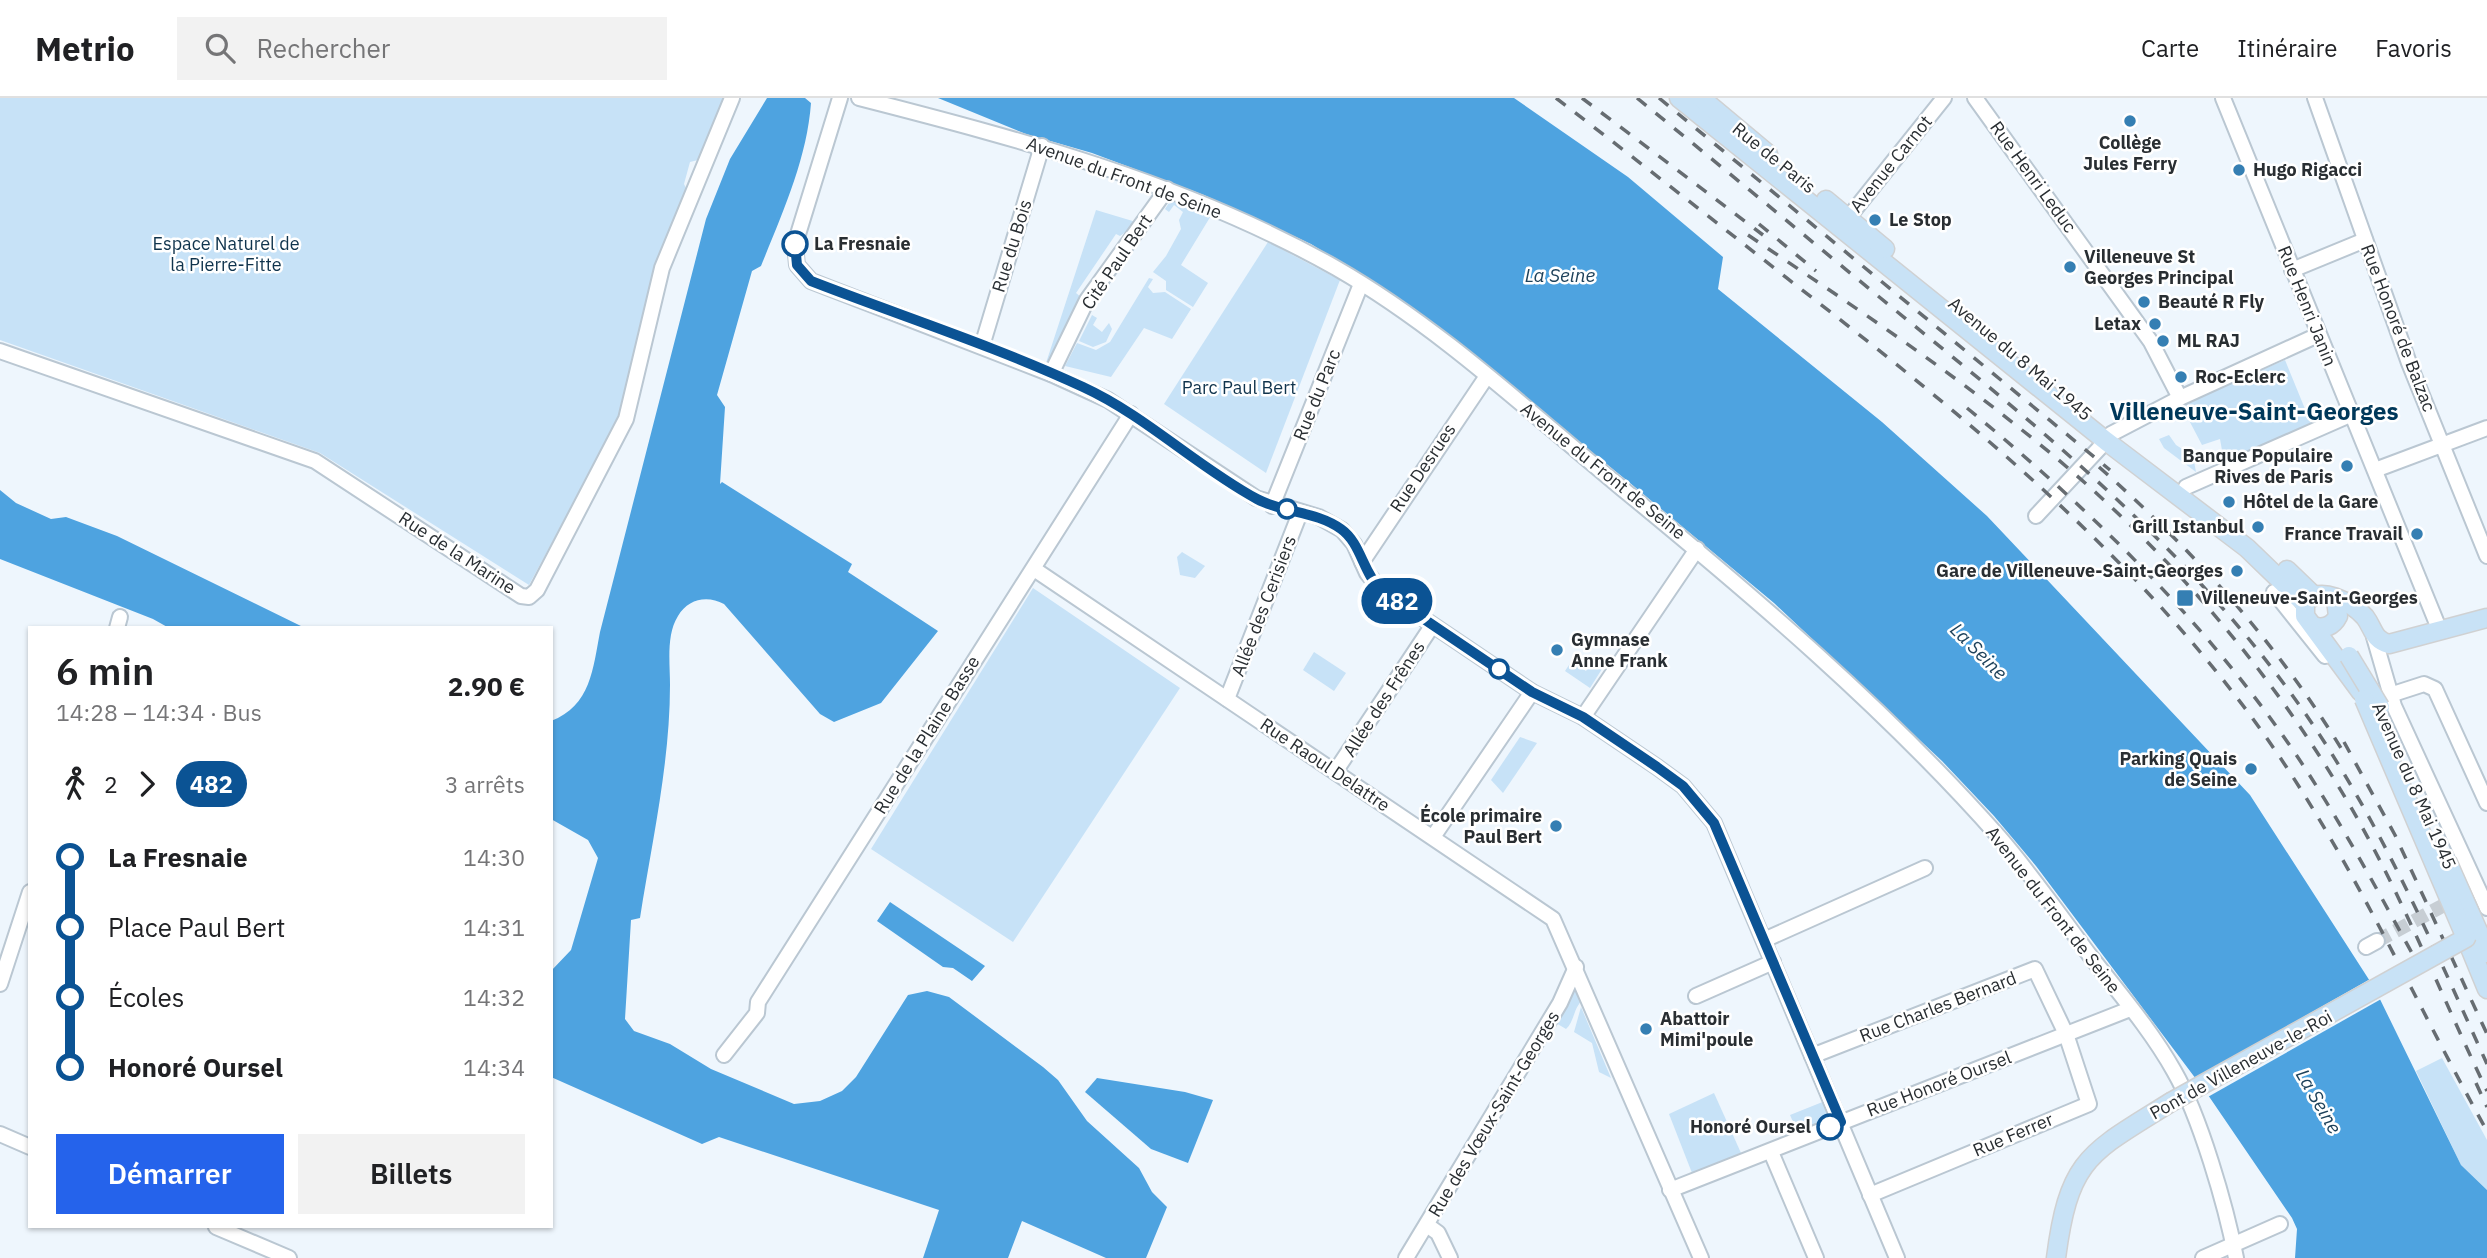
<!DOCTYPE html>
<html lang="fr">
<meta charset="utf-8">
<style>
:root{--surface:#fff;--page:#f2f2f2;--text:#202124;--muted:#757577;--line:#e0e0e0;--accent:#2563eb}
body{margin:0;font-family:"IBM Plex Sans",sans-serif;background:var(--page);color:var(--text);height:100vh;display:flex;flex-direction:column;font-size:26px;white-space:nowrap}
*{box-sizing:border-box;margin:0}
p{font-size:23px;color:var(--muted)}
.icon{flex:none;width:38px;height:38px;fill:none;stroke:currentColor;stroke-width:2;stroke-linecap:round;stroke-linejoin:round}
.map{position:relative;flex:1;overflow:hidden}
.side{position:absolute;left:28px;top:528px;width:525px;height:602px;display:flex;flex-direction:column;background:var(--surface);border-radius:0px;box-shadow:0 2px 5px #0004}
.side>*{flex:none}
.badge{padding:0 14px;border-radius:23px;font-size:24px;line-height:46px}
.map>.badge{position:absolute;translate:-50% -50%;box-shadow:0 0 0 4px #fff}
.legs{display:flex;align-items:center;gap:10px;height:77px;padding:0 28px;font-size:23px}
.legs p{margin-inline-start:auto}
.headline{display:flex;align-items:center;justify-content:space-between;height:119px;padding:0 28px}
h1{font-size:38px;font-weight:600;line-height:52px}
.action{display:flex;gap:14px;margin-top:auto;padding:14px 28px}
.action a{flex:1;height:80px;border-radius:0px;background:var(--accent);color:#fff;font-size:28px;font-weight:600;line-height:80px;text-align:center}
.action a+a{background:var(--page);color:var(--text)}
ul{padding:0 28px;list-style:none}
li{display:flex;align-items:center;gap:24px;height:70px;font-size:26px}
li i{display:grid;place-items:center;width:10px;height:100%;margin:0 9px;background:currentColor}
li i::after{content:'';width:18px;height:18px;margin:-9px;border:5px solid;border-radius:50%;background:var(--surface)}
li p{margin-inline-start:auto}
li:first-child i{background:linear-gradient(#0000 50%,currentColor 0)}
li:last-child i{background:linear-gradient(currentColor 50%,#0000 0)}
header{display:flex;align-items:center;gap:42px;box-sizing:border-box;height:98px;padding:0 35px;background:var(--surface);border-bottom:2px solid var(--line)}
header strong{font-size:33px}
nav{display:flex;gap:38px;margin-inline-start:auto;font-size:24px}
.search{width:490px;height:63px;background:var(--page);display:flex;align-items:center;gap:18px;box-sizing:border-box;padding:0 24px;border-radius:0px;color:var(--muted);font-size:26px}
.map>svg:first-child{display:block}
.green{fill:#c7e2f7}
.water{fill:#4ea3e0}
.pier{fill:#eef6fd}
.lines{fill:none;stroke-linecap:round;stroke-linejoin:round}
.minor-tunnel{stroke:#c7ced4;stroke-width:14;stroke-dasharray:14 7;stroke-linecap:butt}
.minor-casing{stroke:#bac7d2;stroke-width:18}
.major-casing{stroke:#d0d1d2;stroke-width:21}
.minor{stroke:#fff;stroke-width:14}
.major{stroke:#c8e2f6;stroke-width:18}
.rail{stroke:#666c71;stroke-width:3.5;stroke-dasharray:12 12;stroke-linecap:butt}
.major-bridge-casing{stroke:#d0d1d2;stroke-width:21;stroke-linecap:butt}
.major-bridge{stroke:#c8e2f6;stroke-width:18}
.line-1-casing{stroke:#fff;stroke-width:16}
.line-1{stroke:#0b5394;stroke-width:10}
.poi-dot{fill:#357fb3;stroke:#fff;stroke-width:2.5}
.stop-1-dot{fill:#fff;stroke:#0b5394;stroke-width:3.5}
.labels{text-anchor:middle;stroke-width:5;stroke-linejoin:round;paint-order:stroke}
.poi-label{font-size:18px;font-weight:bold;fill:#292e32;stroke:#fff;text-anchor:start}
.street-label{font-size:18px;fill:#292e32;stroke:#fff}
.park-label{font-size:18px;fill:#10344d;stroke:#fff}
.stop-label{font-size:18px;font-weight:bold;fill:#292e32;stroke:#fff;text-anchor:start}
.water-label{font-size:19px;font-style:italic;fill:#1e425b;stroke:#fff}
.district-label{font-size:24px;font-weight:bold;fill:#00385a;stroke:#fff}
</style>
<header>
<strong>Metrio</strong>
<div class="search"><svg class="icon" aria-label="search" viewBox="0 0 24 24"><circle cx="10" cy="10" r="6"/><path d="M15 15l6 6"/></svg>Rechercher</div>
<nav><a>Carte</a><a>Itinéraire</a><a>Favoris</a></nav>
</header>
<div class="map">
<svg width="2487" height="1160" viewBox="0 0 2487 1160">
<rect width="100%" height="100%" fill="#eef6fd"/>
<!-- green -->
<g class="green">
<path d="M0,0h725l-27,62 -8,2 -6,22 4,8 -68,225 -91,168 -209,-132 -320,-113z"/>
<path d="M1171,102l41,14 -31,51 27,18 -15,24 -27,-17v-9l-13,-9 13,-16 15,-27 -2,-9 4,-8 -9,-7 -5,7 -4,-3z"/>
<path d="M1096,112l40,12 3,-7 3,1 -11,19 -4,-4 -7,5 -4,-2 -40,59 6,5 -27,59 -9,6z"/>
<path d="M1268,144l72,38 -74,193 -102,-69z"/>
<path d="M1149,180l4,1 -5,8 5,6 12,-1 26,17 -19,30 -28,-11 -33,49 -46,-11 12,-23 19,7 14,-8z"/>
<path d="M1092,217l5,3 -4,7 9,7 7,-9 3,6 -6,13 -13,5 -14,-6z"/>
<path d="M2285,262l27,66 -92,41 -1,-7 4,-4 -3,-17 -18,6 -21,-40z"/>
<path d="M2169,337l7,10 17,11 3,16 -32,-24 -5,-9z"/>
<path d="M1182,454l23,14 -10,12 -15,-3 -3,-18z"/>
<path d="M1033,490l147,100 -167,254 -142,-93z"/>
<path d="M1314,554l32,21 -12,18 -31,-21z"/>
<path d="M1577,555l4,3 -5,8 10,7 11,-17 10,7 -17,27 -25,-17z"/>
<path d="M1520,639l17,6 -34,50 -12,-13z"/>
<path d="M1573,883l11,18c-11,8 -9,22 -18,30l-10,-6z"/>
<path d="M1581,909l30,71 -12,-6 -7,-29 -18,-11z"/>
<path d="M2442,960l45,82v50l-26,-25 -45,-94z"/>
<path d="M1714,995l27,60 -49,20 -23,-59z"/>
<path d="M1825,1003l6,18 -33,14 -8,-18z"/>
</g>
<!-- water -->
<g class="water">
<path d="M767,0h38l6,5c-4,56 -29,111 -50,163l-9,5 -35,124 8,12 -5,77 2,-2 130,82 -4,8 90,59 -57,72 -47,19 -14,-8 -96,-110c-17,-9 -36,-5 -46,12 -12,19 -8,47 -8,69 0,78 -18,156 -30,233l-9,2 -6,99 9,12 36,13 41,25 83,35 26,-3 22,-10 14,-14 52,-82 19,-4 22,6 94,70 15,13 29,41 52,47 13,24 15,15 -21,51h-40l-84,-37 -14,37h-85l16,-48 -220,-73 -17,7 -151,-67v-106l20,-21 27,-92 -10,-18 -37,-21v-98c40,-15 42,-53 49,-89l106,-413 24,-60z"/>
<path d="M938,0h576l114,79 95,80 -5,32 164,133 105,94 263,279 125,194 86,176 26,25v68h-192l2,-29 -5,-11 -84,-123 -172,-229 -42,-50 -52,-55 -168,-158 -144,-120 -215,-174 -104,-65 -107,-49 -112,-42 -66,-19z"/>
<path d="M0,392l16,13 35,16 15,-2 51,19 188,92h-136l-16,-9 -153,-60z"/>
<path d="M890,804l95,64 -13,15 -19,-13 -10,-1 -66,-46z"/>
<path d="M1097,980l88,14 28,8 -25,63 -37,-14 -66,-57z"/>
</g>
<!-- pier -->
<path class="pier" d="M2372,880l11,20 -177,100 -13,-18z"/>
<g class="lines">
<!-- minor-tunnel -->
<path class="minor-tunnel" d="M2377,843l82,-44"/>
<defs>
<g id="minor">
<path d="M840,0l-45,146 2,21 14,16 240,93 57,26 148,98 63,19 23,13 12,14 13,29 14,17 151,102 51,25 74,50 26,19 31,37 183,435"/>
<path d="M859,0c164,42 329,86 477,170 103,59 192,143 283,218 133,109 266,222 380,351 33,38 62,80 92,120 28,36 60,73 83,114 26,45 52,135 62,187"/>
<path d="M1975,0l176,244 29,56"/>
<path d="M2223,0l217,533"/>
<path d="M2315,0l94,265 78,193"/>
<path d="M1845,129l3,-9 96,-120"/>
<path d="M2292,172l73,-30"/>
<path d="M982,248l60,-200"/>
<path d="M0,253l315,110 206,135 8,1 8,-7 89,-171 36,-151 70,-170"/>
<path d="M1051,276l36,-74 80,-111"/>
<path d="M2111,336l69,-36 138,-63"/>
<path d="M2375,372l112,-42"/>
<path d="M2186,389l166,-73"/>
<path d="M1272,408l89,-222"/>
<path d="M2036,418l70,-75"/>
<path d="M1362,464l125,-186"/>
<path d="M1034,471l519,350 148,339"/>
<path d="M2274,494l51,64"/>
<path d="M117,530l3,-11"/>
<path d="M2374,539l20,69 93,202"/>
<path d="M2390,597l34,-11 11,5 52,114"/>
<path d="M1227,601l73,-186"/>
<path d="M1583,619l114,-168"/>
<path d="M1335,674l97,-146"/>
<path d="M1433,739l99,-145"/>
<path d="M1764,842l161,-72"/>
<path d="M2366,849l11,-6"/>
<path d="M0,886l30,-92"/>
<path d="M1696,898l77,-34"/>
<path d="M724,957l33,-42 1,-11 373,-588"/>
<path d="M1812,958l223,-87 31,65 23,70 -219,91"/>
<path d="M0,1036l30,13"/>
<path d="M1771,1054l45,106"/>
<path d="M1670,1092l460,-181"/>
<path d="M1427,1127l11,8 12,25"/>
<path d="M216,1129l73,31"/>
<path d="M1406,1160l154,-255 16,-36"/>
<path d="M2203,1160l77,-34"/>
</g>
<g id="major">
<path d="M1679,0l427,343 141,107 58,56"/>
<path d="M1701,0l67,56"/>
<path d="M1826,102l59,49"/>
<path d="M2287,472l26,25"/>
<path d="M2313,528c11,4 20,0 25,-10l-2,-16"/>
<path d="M2361,594l-56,-76v-12c13,-21 47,-1 60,13 9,12 8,23 24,27l98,-26"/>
<path d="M2487,855l-9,-22 -12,7 21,51"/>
<path d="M2056,1160c13,-101 34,-105 115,-156"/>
</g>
</defs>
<!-- minor casing -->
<use href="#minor" class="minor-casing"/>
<!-- major casing -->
<use href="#major" class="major-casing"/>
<!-- minor -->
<use href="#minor" class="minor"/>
<!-- major -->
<use href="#major" class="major"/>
<!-- rail -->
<g class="rail">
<path d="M1556,0c81,62 161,125 241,188 165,128 331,263 456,433 94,128 157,274 234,412"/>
<path d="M1582,0l181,137"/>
<path d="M1637,0c90,73 179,147 269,221 138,112 275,225 381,369 86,116 141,246 200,376"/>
<path d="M1659,0l451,372"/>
<path d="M1759,126l57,47"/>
<path d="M1748,137c93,63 187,125 274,195 124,98 233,219 315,354 60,97 101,205 150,307"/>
<path d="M1967,310c123,101 238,213 328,345 47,70 87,146 128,220"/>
<path d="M2099,369c95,84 179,177 245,286"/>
<path d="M2344,644l51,93 92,199"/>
<path d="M2476,985l11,24"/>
</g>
<defs>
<g id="major-bridge">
<path d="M2349,558l31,51"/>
<path d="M2447,763l31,70"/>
<path d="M2171,1004l295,-164 -102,-239"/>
</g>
</defs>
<!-- major-bridge casing -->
<use href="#major-bridge" class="major-bridge-casing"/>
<!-- major-bridge -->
<use href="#major-bridge" class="major-bridge"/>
</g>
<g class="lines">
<defs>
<path id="line-1" d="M795,146l2,21 14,16c90,35 184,65 272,106 63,29 113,79 174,112 26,14 59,12 84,30 20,14 22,44 40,61l151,102 51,25 74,50 26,19 31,37 127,299 -11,5"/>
</defs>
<!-- line-1 casing -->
<use href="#line-1" class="line-1-casing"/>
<!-- line-1 -->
<use href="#line-1" class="line-1"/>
</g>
<!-- markers -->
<g class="poi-dot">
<circle cx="2130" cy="23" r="7"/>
<circle cx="2239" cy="72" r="7"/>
<circle cx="1875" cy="122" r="7"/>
<circle cx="2070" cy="169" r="7"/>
<circle cx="2144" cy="204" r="7"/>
<circle cx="2155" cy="226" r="7"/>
<circle cx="2163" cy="243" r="7"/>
<circle cx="2181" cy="279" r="7"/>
<circle cx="2347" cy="368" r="7"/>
<circle cx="2229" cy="404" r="7"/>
<circle cx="2258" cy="429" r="7"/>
<circle cx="2417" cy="436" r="7"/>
<circle cx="2237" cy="473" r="7"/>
<rect x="2176" y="491" width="18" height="18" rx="3.5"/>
<circle cx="1557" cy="552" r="7"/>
<circle cx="2251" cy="671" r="7"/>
<circle cx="1556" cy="728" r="7"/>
<circle cx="1646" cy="931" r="7"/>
</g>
<g class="stop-1-dot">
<circle cx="795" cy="146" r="12"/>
<circle cx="1287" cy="411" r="9"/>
<circle cx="1499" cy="571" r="9"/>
<circle cx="1830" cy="1029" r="12"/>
</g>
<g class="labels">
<!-- poi labels -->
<g class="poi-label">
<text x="2130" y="51" text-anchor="middle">Collège<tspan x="2130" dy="21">Jules Ferry</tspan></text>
<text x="2253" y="78">Hugo Rigacci</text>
<text x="1889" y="128">Le Stop</text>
<text x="2084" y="165">Villeneuve St<tspan x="2084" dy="21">Georges Principal</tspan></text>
<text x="2158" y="210">Beauté R Fly</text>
<text x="2141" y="232" text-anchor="end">Letax</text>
<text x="2177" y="249">ML RAJ</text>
<text x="2195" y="285">Roc-Eclerc</text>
<text x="2333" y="364" text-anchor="end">Banque Populaire<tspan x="2333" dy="21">Rives de Paris</tspan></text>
<text x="2243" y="410">Hôtel de la Gare</text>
<text x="2244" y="435" text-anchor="end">Grill Istanbul</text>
<text x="2403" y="442" text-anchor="end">France Travail</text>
<text x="2223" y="479" text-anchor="end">Gare de Villeneuve-Saint-Georges</text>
<text x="2201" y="506">Villeneuve-Saint-Georges</text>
<text x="1571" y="548">Gymnase<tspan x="1571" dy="21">Anne Frank</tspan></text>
<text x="2237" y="667" text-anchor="end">Parking Quais<tspan x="2237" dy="21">de Seine</tspan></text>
<text x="1542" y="724" text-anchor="end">École primaire<tspan x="1542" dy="21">Paul Bert</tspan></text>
<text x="1660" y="927">Abattoir<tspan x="1660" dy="21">Mimi'poule</tspan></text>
</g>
<!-- street labels -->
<g class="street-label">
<text transform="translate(1774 60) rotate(39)" y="6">Rue de Paris</text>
<text transform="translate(1891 66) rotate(-51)" y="6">Avenue Carnot</text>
<text transform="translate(2033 79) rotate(54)" y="6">Rue Henri Leduc</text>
<text transform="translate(1124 80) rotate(20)" y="6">Avenue du Front de Seine</text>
<text transform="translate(1012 148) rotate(-73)" y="6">Rue du Bois</text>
<text transform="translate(1117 164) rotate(-56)" y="6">Cité Paul Bert</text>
<text transform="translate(2307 208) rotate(68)" y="6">Rue Henri Janin</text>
<text transform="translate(2398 230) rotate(69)" y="6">Rue Honoré de Balzac</text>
<text transform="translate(2020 261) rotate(40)" y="6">Avenue du 8 Mai 1945</text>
<text transform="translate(1317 297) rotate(-68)" y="6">Rue du Parc</text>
<text transform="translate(1423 370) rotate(-56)" y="6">Rue Desrues</text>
<text transform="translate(1603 373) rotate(39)" y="6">Avenue du Front de Seine</text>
<text transform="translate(457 455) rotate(33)" y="6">Rue de la Marine</text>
<text transform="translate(1264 508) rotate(-69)" y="6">Allée des Cerisiers</text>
<text transform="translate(1384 601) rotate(-57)" y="6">Allée des Frênes</text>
<text transform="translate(927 637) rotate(-58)" y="6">Rue de la Plaine Basse</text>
<text transform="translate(1325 667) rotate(34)" y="6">Rue Raoul Delattre</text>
<text transform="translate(2414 688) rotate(66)" y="6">Avenue du 8 Mai 1945</text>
<text transform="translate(2053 812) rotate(52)" y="6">Avenue du Front de Seine</text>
<text transform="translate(1938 909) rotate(-21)" y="6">Rue Charles Bernard</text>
<text transform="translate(2241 967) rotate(-29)" y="6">Pont de Villeneuve-le-Roi</text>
<text transform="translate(1939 986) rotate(-21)" y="6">Rue Honoré Oursel</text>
<text transform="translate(1494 1016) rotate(-59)" y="6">Rue des Vœux-Saint-Georges</text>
<text transform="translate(2013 1037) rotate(-23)" y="6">Rue Ferrer</text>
</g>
<!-- park labels -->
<g class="park-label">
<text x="226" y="152">Espace Naturel de<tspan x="226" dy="21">la Pierre-Fitte</tspan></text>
<text x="1239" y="296">Parc Paul Bert</text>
</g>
<!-- stop labels -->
<g class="stop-label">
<text x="814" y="152">La Fresnaie</text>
<text x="1811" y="1035" text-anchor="end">Honoré Oursel</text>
</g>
<!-- water labels -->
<g class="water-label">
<text x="1560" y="184">La Seine</text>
<text transform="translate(1979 553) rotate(45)" y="7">La Seine</text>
<text transform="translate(2319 1003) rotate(60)" y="7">La Seine</text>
</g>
<!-- district labels -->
<g class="district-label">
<text x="2254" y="322">Villeneuve-Saint-Georges</text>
</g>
</g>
</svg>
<b class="badge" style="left:1397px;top:503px;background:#0b5394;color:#fff">482</b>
<section class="side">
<div class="headline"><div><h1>6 min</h1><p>14:28 – 14:34 · Bus</p></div><b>2.90 €</b></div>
<div class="legs"><svg class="icon" aria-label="walk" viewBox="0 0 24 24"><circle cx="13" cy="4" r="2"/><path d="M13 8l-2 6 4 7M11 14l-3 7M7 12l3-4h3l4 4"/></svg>2<svg class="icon" aria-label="forward" viewBox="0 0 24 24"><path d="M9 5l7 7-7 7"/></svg><b class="badge" style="background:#0b5394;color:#fff">482</b><p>3 arrêts</p></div>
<ul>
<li><i style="color:#0b5394"></i><b>La Fresnaie</b><p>14:30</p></li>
<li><i style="color:#0b5394"></i><span>Place Paul Bert</span><p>14:31</p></li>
<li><i style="color:#0b5394"></i><span>Écoles</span><p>14:32</p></li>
<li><i style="color:#0b5394"></i><b>Honoré Oursel</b><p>14:34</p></li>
</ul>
<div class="action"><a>Démarrer</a><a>Billets</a></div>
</section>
</div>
